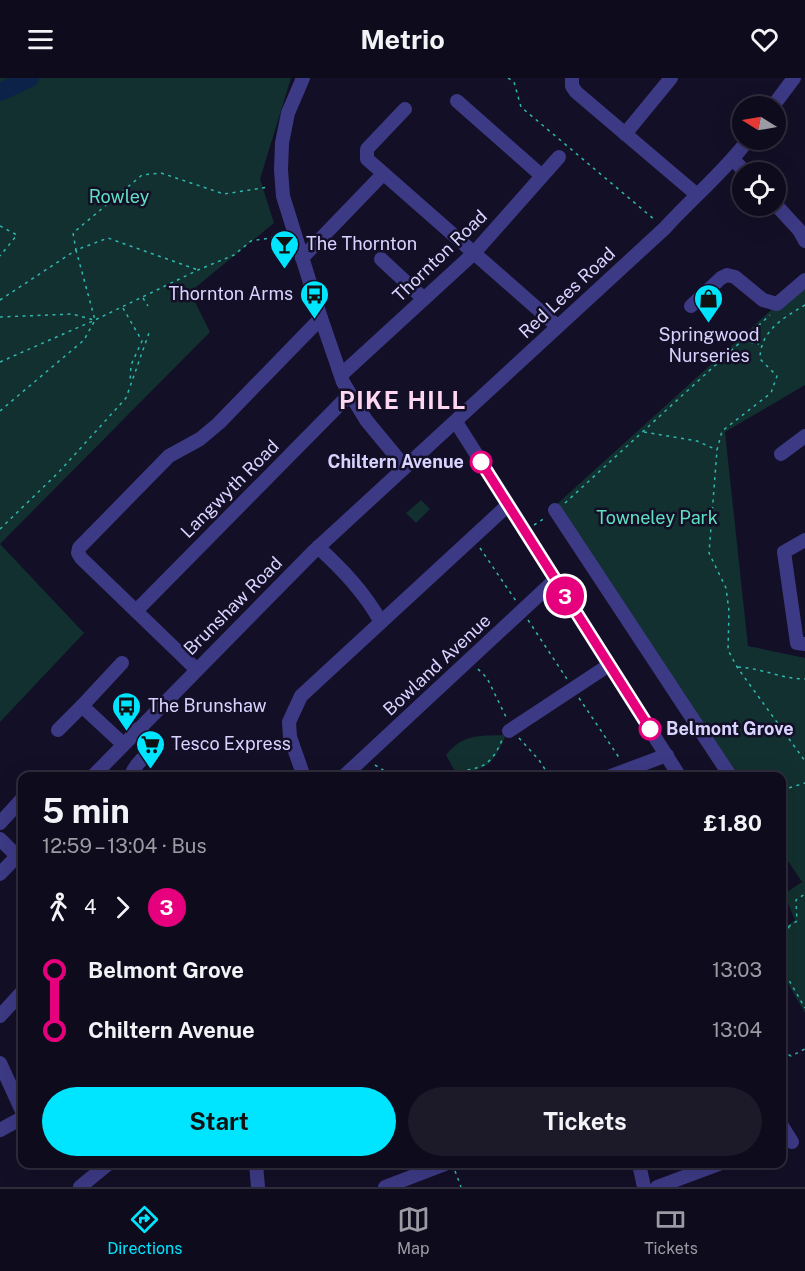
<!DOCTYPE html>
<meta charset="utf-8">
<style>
:root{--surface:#0e0b1c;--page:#1c1929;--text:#f1f3f6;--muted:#9b9ba3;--line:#2e2b3b;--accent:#00e5ff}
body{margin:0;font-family:"Public Sans",sans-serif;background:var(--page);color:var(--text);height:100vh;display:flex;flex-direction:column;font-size:22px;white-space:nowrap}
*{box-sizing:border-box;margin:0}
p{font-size:20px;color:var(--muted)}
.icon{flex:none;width:33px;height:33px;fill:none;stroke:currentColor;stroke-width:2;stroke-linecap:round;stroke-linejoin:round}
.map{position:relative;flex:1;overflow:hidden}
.drawer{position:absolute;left:18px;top:694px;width:768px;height:396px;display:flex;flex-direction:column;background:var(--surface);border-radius:12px;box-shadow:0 6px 24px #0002,0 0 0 2px var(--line)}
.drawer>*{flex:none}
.badge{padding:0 12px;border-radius:20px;font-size:21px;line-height:39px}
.needle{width:39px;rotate:281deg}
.controls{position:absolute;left:732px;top:18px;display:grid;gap:12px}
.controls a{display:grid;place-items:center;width:54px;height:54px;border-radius:50%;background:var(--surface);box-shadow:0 6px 24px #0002,0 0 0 2px var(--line);font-size:30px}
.map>.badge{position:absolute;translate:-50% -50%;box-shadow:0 0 0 3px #fff}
.legs{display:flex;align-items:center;gap:9px;height:66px;padding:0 24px;font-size:20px}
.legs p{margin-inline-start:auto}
.head{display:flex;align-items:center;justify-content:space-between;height:102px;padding:0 24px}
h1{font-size:33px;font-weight:700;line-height:45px}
.cta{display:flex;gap:12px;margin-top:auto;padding:12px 24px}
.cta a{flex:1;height:69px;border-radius:36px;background:var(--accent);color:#111;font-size:24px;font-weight:700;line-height:69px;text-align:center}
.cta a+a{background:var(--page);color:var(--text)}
ul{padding:0 24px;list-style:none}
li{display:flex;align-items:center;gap:21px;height:60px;font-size:22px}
li i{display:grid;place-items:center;width:9px;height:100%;margin:0 8px;background:currentColor}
li i::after{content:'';width:15px;height:15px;margin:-8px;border:4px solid;border-radius:50%;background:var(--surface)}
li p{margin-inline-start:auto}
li:first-child i{background:linear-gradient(#0000 50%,currentColor 0)}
li:last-child i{background:linear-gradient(currentColor 50%,#0000 0)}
header{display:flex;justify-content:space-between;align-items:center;height:78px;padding:0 24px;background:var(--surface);font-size:27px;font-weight:700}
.dock{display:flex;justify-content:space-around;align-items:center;height:84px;border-top:2px solid var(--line);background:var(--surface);font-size:16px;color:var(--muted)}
.dock a{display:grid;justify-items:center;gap:3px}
.dock .selected{color:var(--accent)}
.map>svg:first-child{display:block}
.green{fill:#12302f}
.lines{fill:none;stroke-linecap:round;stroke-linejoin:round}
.river{stroke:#0c2248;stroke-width:18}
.path{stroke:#2fb8b0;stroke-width:1.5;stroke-dasharray:3 4.5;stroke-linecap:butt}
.minor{stroke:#3d3a85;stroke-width:14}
.line-1-casing{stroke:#fff;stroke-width:14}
.line-1{stroke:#e6007e;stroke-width:9}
.stop-1-dot{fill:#fff;stroke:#e6007e;stroke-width:3}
.labels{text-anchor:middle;stroke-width:5;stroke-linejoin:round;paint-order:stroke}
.park-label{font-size:18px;fill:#5fe0c0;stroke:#130f26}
.poi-label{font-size:18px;fill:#d9d4ff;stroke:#130f26;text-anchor:start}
.street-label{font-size:18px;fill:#d9d4ff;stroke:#130f26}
.stop-label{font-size:18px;font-weight:bold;fill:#d9d4ff;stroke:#130f26;text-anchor:end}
.district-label{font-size:24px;font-weight:bold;letter-spacing:1.5px;fill:#ffd6f0;stroke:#130f26}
</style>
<header><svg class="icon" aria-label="menu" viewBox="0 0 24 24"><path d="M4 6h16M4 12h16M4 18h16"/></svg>Metrio<svg class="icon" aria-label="heart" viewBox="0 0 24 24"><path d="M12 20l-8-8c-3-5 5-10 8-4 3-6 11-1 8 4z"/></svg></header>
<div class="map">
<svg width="805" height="1109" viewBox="0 0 805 1109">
<rect width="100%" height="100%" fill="#130f26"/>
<!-- green -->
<g class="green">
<path d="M0,0h291l-31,101 14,44 -84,69 20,40 -210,212 84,89 -84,89z"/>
<path d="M805,195v112l-80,47 23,214 57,12v355l-23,-40v-44l13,-9 -11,-26 18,-12 -20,-30v-75h-50l-175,-273 213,-193 6,-10z"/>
<path d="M421,422l9,9 -14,14 -10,-10z"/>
<path d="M503,657l2,2c-12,28 -18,32 -48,38l-11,-20c17,-21 32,-19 57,-20z"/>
</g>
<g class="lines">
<!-- river -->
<path class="river" d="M0,14l30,-14"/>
<!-- path -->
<g class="path">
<path d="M508,0l6,4 7,25 134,113"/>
<path d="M0,148l17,9 -17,21"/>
<path d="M143,220l5,8"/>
<path d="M0,222l76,-50 -3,-17 69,-58 19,-2 63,21 45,-7"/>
<path d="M805,227c-22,13 -45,26 -45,54l17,17 -6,17 -49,38 -5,19 -8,103 17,35 3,23 -1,39 9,17 68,94"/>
<path d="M123,230l19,33 -11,24 -1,17"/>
<path d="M0,239l72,-3 22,6"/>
<path d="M743,263l16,3"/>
<path d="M0,284l95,-42 103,-50 36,-15 17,-14 31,-5"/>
<path d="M0,333l84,-71 11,-20 -19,-70 32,-12 90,32"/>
<path d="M644,354l53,9 20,9"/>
<path d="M565,425l205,-188"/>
<path d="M534,447l11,-7"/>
<path d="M0,451l58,-56 68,-75 23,-65"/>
<path d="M480,470l36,53"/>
<path d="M528,542l39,59"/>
<path d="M738,589c23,1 44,12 67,12"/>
<path d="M478,591l9,9 20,41"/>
<path d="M579,620l41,61"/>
<path d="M519,660l20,22 11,17"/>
<path d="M375,687l19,12"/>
<path d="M446,699c28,-13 41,-1 56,-37"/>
<path d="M782,712l23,-7"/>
<path d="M782,853l15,-10 -1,-21 9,-6"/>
<path d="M782,864l7,-15"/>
<path d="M782,890l23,40"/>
<path d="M782,973l9,5 14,-7"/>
<path d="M782,1077l5,-3"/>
<path d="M78,1086l4,5"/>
<path d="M455,1093l6,16"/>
</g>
<!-- minor -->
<g class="minor">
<path d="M303,0l-15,35 -6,30 -1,27 2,26 38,122 22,64 23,38 38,46"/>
<path d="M572,0v8l4,6 120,102"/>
<path d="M457,23l85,75"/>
<path d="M773,28l21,-28"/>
<path d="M405,31l-38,40v10l190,167"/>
<path d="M625,56l46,-56"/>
<path d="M733,81l12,13"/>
<path d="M776,127l23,25 6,11"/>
<path d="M302,180l81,-84"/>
<path d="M381,181l43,40"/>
<path d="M691,228l30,-28 6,-3 8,2 28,23 14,4 28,-24"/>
<path d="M341,297l133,-122 85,-96"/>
<path d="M456,344l224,355"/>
<path d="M781,376l24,-18"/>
<path d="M555,432l176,267"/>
<path d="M805,462l-21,12 13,91 8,1"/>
<path d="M318,469c25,23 46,45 63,75"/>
<path d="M136,533l214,-217"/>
<path d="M122,585l-40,43 41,38"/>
<path d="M196,591l-115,-111 -3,-5 1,-5 90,-92 31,-17 19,-16 102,-105"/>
<path d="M58,652l24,-24"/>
<path d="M509,653l100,-66"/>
<path d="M92,699l221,-225 352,-324c27,-30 59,-56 83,-88"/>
<path d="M131,699c2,-12 16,-22 25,-31l-18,-17"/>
<path d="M304,699l-14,-40 -1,-15 12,-26 207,-191"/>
<path d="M343,699l212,-197"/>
<path d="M608,699l59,-22"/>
<path d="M0,745l22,-24"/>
<path d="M0,761l17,17"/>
<path d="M0,796l22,-23"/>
<path d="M0,938l22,-24"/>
<path d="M0,985l22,48"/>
<path d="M782,1048l10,16"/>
<path d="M0,1052l22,-12"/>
<path d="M256,1086l2,23"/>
<path d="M639,1086l5,23"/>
<path d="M80,1109l28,-23"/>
<path d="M385,1109l60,-23"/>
<path d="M657,1109l62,-23"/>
</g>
</g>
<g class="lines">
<defs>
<path id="line-1" d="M481,384l169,267"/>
</defs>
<!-- line-1 casing -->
<use href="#line-1" class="line-1-casing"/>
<!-- line-1 -->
<use href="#line-1" class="line-1"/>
</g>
<!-- icons -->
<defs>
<symbol id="bar-pin" viewBox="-11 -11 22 30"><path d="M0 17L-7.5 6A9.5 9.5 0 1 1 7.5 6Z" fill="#00e5ff" stroke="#130f26"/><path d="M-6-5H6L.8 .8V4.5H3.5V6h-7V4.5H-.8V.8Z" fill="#111"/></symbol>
<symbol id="bus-pin" viewBox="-11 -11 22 30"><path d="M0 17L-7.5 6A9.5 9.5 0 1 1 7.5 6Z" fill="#00e5ff" stroke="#130f26"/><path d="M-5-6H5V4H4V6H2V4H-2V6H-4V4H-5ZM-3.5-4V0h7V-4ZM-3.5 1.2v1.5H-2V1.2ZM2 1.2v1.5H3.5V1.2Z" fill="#111"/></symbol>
<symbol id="shop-pin" viewBox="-11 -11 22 30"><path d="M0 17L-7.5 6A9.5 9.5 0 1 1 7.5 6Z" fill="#00e5ff" stroke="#130f26"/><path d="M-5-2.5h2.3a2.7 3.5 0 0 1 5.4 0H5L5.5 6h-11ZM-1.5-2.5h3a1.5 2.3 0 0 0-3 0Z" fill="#111"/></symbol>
<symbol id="supermarket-pin" viewBox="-11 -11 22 30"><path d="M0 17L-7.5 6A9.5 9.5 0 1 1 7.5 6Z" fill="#00e5ff" stroke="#130f26"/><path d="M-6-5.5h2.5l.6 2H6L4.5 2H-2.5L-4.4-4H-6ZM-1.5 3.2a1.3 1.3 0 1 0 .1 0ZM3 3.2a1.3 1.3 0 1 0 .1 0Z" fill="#111"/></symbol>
</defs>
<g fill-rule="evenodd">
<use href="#bar-pin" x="268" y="150" width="33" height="45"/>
<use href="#bus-pin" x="298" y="200" width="33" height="45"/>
<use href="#shop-pin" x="692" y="204" width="33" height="45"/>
<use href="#bus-pin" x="110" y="612" width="33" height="45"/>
<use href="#supermarket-pin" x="134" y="650" width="33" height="45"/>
</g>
<!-- markers -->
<g class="stop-1-dot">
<circle cx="481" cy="384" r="10"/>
<circle cx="650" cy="651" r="10"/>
</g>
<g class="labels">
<!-- park labels -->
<g class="park-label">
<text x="119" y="125">Rowley</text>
<text x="657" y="446">Towneley Park</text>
</g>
<!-- poi labels -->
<g class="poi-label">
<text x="306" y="172">The Thornton</text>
<text x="293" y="222" text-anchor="end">Thornton Arms</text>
<text x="709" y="263" text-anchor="middle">Springwood<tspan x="709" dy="21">Nurseries</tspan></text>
<text x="148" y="634">The Brunshaw</text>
<text x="171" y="672">Tesco Express</text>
</g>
<!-- street labels -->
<g class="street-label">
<text transform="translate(440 178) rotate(-44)" y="6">Thornton Road</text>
<text transform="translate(567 215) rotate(-43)" y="6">Red Lees Road</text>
<text transform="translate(230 411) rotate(-45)" y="6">Langwyth Road</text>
<text transform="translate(233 528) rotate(-45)" y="6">Brunshaw Road</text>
<text transform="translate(437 587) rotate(-43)" y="6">Bowland Avenue</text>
</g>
<!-- stop labels -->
<g class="stop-label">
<text x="464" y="390">Chiltern Avenue</text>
<text x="666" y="657" text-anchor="start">Belmont Grove</text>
</g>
<!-- district labels -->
<g class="district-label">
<text x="403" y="331">PIKE HILL</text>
</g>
</g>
</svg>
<div class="controls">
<a><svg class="needle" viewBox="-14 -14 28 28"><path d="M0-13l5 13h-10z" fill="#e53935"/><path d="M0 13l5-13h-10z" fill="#9b9ba3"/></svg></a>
<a><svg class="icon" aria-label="locate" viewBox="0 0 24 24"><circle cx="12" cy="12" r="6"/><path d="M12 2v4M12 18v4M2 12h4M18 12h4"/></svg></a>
</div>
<b class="badge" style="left:565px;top:518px;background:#e6007e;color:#fff">3</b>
<section class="drawer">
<div class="head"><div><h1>5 min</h1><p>12:59 – 13:04 · Bus</p></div><b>£1.80</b></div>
<div class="legs"><svg class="icon" aria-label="walk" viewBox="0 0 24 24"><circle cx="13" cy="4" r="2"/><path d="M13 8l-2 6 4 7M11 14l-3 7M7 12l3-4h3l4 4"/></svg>4<svg class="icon" aria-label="forward" viewBox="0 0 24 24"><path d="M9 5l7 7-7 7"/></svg><b class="badge" style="background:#e6007e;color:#fff">3</b></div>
<ul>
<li><i style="color:#e6007e"></i><b>Belmont Grove</b><p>13:03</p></li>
<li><i style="color:#e6007e"></i><b>Chiltern Avenue</b><p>13:04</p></li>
</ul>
<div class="cta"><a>Start</a><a>Tickets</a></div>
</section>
</div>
<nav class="dock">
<a class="selected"><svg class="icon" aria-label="directions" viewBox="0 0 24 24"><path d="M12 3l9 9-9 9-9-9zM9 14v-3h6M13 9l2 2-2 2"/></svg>Directions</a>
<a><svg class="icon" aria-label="map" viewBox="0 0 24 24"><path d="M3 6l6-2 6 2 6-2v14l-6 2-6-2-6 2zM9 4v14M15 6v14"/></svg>Map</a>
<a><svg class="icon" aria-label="tickets" viewBox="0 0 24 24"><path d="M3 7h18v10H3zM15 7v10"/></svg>Tickets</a>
</nav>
